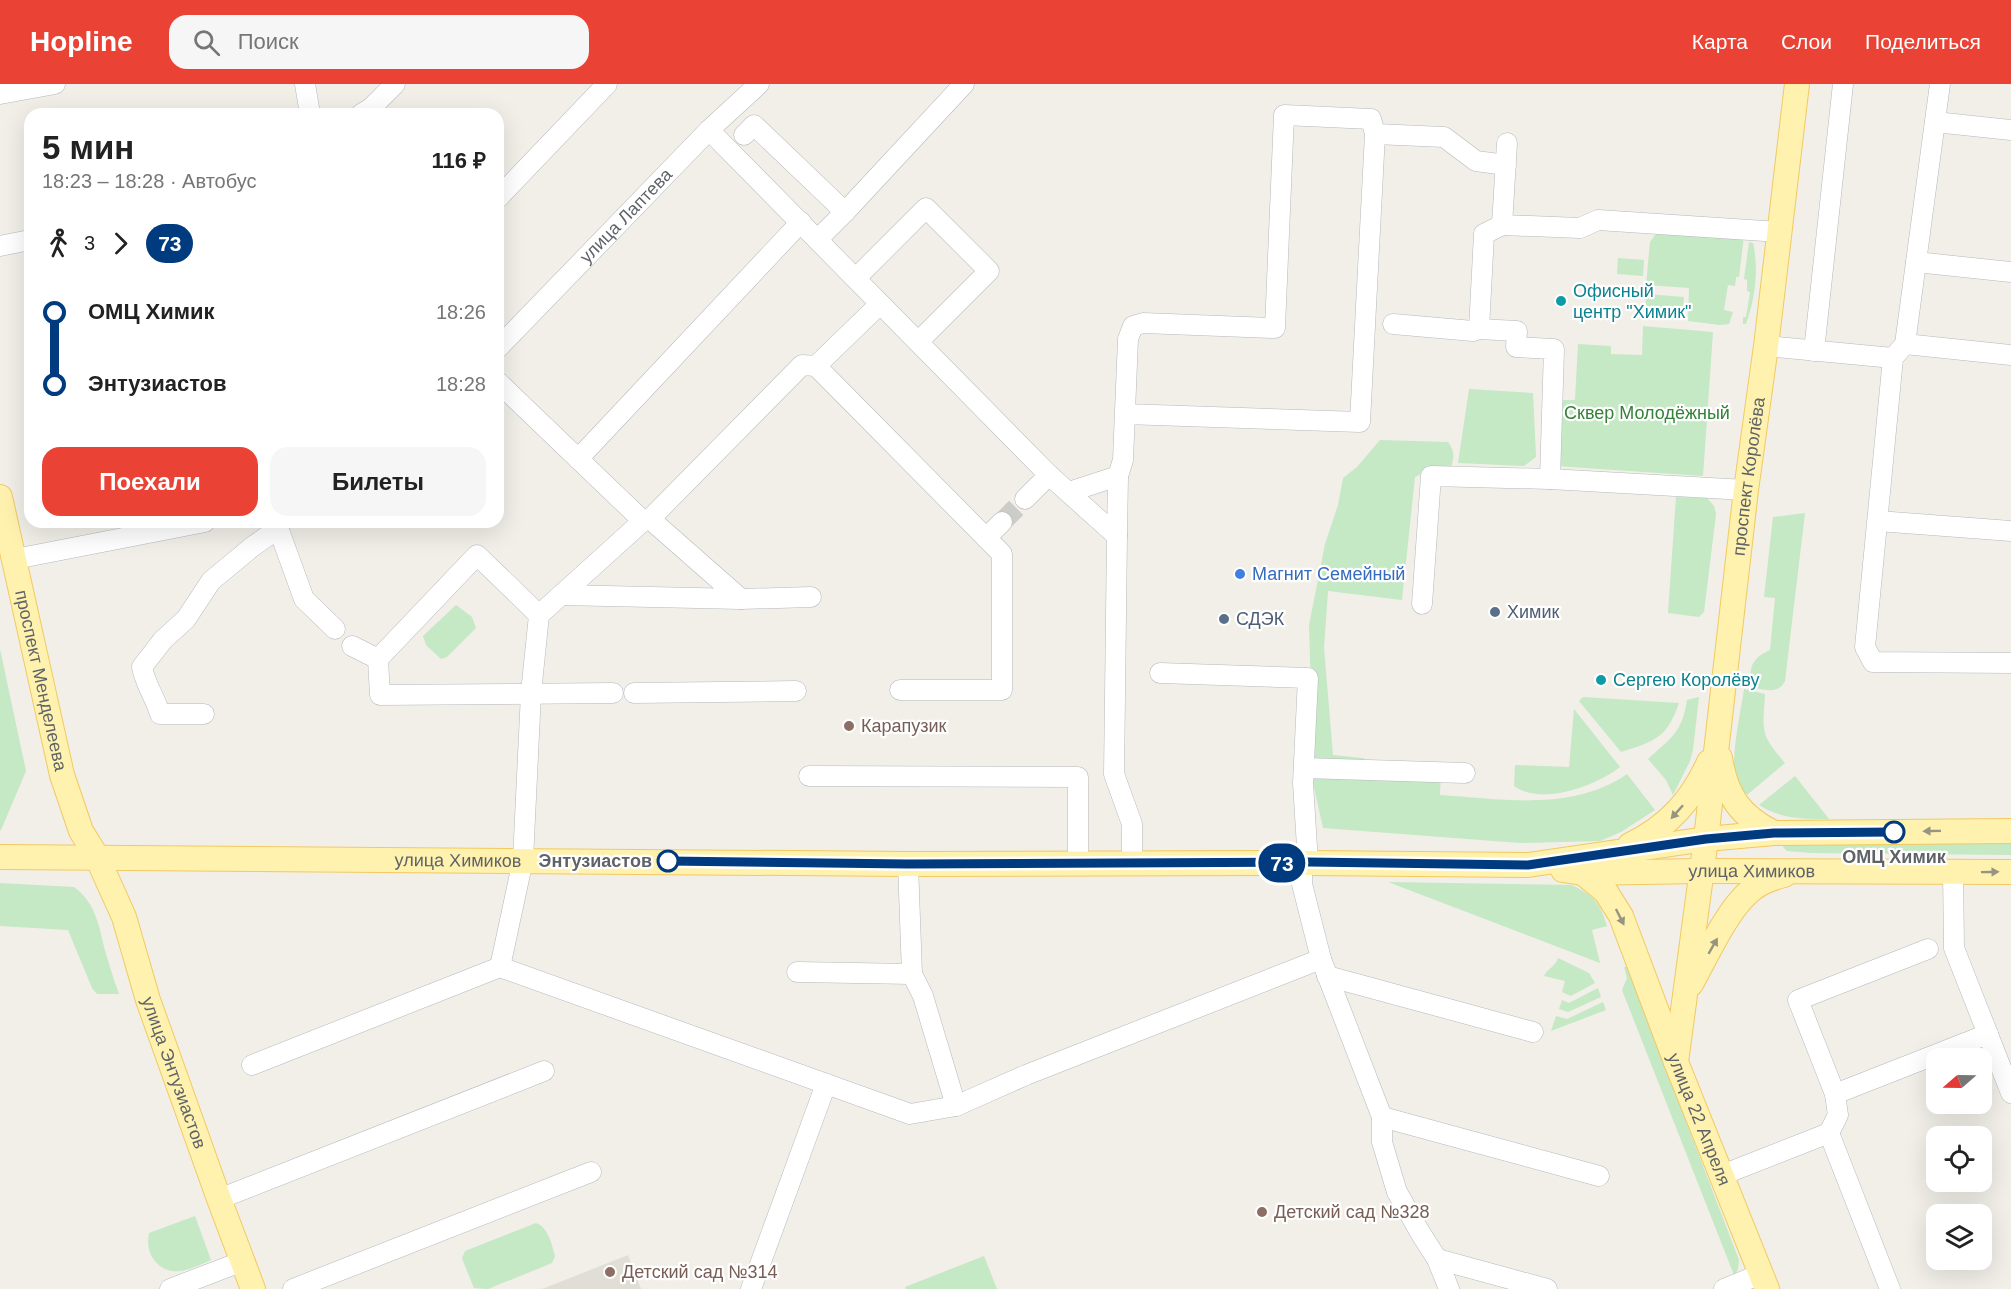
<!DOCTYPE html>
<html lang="ru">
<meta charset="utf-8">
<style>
:root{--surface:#fff;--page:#f6f6f6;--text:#222;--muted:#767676;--accent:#ea4335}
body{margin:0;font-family:Arial,sans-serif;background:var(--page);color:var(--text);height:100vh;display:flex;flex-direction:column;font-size:22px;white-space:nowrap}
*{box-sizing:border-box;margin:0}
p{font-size:20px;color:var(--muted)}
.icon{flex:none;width:33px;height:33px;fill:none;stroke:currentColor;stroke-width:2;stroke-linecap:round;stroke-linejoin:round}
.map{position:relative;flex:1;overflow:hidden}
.panel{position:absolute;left:24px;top:24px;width:480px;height:420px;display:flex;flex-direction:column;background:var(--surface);border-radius:18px;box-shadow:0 6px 24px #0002}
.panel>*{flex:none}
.badge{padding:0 12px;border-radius:20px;font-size:21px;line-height:39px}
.needle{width:39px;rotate:250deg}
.controls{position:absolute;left:1926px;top:964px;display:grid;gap:12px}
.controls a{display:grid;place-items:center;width:66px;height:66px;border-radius:12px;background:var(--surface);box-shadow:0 6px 24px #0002;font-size:30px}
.map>.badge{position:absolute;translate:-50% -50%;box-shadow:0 0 0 3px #fff}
.legs{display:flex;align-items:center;gap:9px;height:66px;padding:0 18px;font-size:20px}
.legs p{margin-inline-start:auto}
.overview{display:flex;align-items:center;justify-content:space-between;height:102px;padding:0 18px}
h1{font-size:33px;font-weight:700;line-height:45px}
.cta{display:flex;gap:12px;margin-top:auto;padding:12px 18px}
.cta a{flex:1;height:69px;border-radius:18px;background:var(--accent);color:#fff;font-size:24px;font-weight:700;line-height:69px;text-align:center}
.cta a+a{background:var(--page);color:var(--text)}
ul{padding:0 18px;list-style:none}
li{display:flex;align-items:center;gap:21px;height:72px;font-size:22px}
li i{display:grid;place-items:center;width:9px;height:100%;margin:0 8px;background:currentColor}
li i::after{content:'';width:15px;height:15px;margin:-8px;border:4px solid;border-radius:50%;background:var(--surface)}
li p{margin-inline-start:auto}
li:first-child i{background:linear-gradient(#0000 50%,currentColor 0)}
li:last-child i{background:linear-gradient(currentColor 50%,#0000 0)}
header{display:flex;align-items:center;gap:36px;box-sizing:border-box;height:84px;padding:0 30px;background:var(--accent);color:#fff}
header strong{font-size:28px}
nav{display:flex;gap:33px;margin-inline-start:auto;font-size:21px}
.search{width:420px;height:54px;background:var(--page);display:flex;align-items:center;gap:15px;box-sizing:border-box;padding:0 21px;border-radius:18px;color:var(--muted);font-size:22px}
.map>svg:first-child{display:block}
.education{fill:#e1ded6}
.green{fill:#c5e8c5}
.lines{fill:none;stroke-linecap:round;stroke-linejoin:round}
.minor-tunnel{stroke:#ccccc8;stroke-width:20;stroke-dasharray:20 10;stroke-linecap:butt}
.minor-casing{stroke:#b5b8bc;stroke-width:21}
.major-casing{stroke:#f2c960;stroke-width:26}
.minor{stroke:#fff;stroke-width:20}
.major{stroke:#fff2af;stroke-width:24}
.oneway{fill:#979581}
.line-1-casing{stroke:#fff;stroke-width:14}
.line-1{stroke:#003b80;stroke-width:9}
.culture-dot{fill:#0f9aa8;stroke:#fff;stroke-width:2}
.shop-dot{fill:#3f7fe0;stroke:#fff;stroke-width:2}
.service-dot{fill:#5c6f8a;stroke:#fff;stroke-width:2}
.education-dot{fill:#8d6e63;stroke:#fff;stroke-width:2}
.stop-1-dot{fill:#fff;stroke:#003b80;stroke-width:3}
.labels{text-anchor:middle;stroke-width:4.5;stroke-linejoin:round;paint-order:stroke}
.street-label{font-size:18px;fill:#5f6368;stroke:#fff}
.culture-label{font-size:18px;fill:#0d838f;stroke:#fff;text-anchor:start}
.park-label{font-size:18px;fill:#348238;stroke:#fff}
.shop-label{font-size:18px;fill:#366cbe;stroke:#fff;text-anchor:start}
.service-label{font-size:18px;fill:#4e5e75;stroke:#fff;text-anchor:start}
.education-label{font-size:18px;fill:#785e54;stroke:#fff;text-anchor:start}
.stop-label{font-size:18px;font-weight:bold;fill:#5f6368;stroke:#fff}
</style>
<header>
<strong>Hopline</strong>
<div class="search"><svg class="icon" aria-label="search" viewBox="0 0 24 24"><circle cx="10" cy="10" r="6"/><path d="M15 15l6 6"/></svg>Поиск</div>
<nav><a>Карта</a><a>Слои</a><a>Поделиться</a></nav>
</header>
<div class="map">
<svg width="2011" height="1205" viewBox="0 0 2011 1205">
<rect width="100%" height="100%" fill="#f1efe8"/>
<!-- education -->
<path class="education" d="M628,1171l13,34h-99z"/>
<!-- green -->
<g class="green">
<path d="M1670,146l74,5 -5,42h-3l-1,9 -7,-1 -4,25 9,2 -4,12 -9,1 -32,-4 1,-33 -43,-3 4,-43 5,-7z"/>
<path d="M1749,158l4,1c6,25 2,57 -7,81h-3v-7h3l4,-25 -3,-1v-11l-3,-1z"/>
<path d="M1618,174l26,2 -1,16 -26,-2z"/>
<path d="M1646,210l38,3 -2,23 -37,-3z"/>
<path d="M1643,242l70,6 -10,144 -147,-10 4,-66h15l3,-56 33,2v8l31,1z"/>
<path d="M1469,305l64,4 3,64 -12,9 -66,-3z"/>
<path d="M1380,356l68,2c7,9 6,15 3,26l-20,1 -16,8 -13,123 -74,-9 -4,57 9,107 30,3 11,12 67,2 -1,23c62,4 132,17 187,-21l28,36 -34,22 -21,9 -80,2 -197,-15 -9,-41 -5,-162 16,-81 13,-39 5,-27 14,-11z"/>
<path d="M1676,413l31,1 7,8 2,8 -12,98 -5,5 -31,-4z"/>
<path d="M1805,429l-20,168c-7,13 -18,9 -30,7 -10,-18 -2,-31 15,-38l5,-52 -11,-1 9,-80z"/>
<path d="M456,521l16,12 4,11 -29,29 -6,2 -15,-14 -3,-9z"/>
<path d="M0,565l26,122 -25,59h-1z"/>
<path d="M1744,605l21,5c-2,37 -6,39 20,69l-38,32c-5,-6 -10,-12 -12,-20 -4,-21 6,-64 9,-86z"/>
<path d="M1583,613l96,6c-12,35 -24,38 -58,49l-42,-51z"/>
<path d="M1699,613l-6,53 -3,11 -17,34 -7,-15 -18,-21c23,-21 34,-26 39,-59z"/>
<path d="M1574,625l46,58c-24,19 -79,39 -106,19l1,-21 54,2z"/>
<path d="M1795,692l34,43c-26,0 -48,0 -70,-14z"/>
<path d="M2011,757v14l-200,-2 -24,-2 -4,-4 1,-2z"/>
<path d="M1388,798l184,3c22,11 28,17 35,41l-15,4 8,33z"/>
<path d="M0,799l74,4c23,17 25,41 32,67 4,13 8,27 13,40h-22l-5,-6 -24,-58 -68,-4z"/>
<path d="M1558,874l31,15 6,10 -24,13 -9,-4 3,-11 -21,-5c4,-8 11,-9 14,-18z"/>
<path d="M1624,883h3l112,293 -1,10 -4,5 -112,-285 5,-12z"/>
<path d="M1598,904l3,9 -33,15 -9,-3 3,-9 7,3z"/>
<path d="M1603,918l3,8 -55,21 5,-15 11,3z"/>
<path d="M195,1132l16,44c-20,9 -41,20 -57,0 -6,-8 -7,-17 -5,-27z"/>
<path d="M536,1139c12,4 16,22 19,33l-3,7 -64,26 -14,-1 -11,-27 -1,-3 3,-7z"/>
<path d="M984,1172l13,33h-91l-1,-2z"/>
</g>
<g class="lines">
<!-- minor-tunnel -->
<path class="minor-tunnel" d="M1002,438l23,-23"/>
<defs>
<g id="minor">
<path d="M305,0l5,30"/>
<path d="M0,10l55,-10"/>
<path d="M361,30l10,-6 24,-24"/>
<path d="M1935,38l76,8"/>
<path d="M709,46l340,345 68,61 -3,238 18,50v39"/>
<path d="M1375,50l69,3 32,24 30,4"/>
<path d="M744,51l10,-10 91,87"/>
<path d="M1507,59l-5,82 78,3 18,-8 182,12"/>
<path d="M498,114l109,-114"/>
<path d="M818,155l27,-27 119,-128"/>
<path d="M0,162l30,-6"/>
<path d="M1916,178l95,10"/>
<path d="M856,194l70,-70 63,63 -71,71"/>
<path d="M1393,240l80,7 6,-2 38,2 -1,16 38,2 -4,130"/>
<path d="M1479,245l5,-95 18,-9"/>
<path d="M1905,260l106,11"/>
<path d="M1766,262l127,12 12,-14 35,-260"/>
<path id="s1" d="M498,264l211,-218 50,-46"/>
<path d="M1814,267l29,-267"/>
<path d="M1893,274l-28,289 8,15 138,1"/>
<path d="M816,282l64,-62"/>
<path d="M498,298l145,139"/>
<path d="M578,375l223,-237"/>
<path d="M1069,408l49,-16"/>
<path d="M1025,415l24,-24"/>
<path d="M650,435l91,80"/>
<path d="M1878,437l133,10"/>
<path d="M276,438l28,77 31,30"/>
<path d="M1117,452l1,-60 5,-16 5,-121 5,-13 10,-3 132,5 9,-213 87,4 4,15 -15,288 -235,-8"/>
<path d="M986,454l16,-16"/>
<path d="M15,475l190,-37"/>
<path d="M561,511l180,4 70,-2"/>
<path d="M1422,520l9,-128 119,3 196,11"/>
<path d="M539,531l-62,-60 -99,104 2,36 233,-2"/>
<path d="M352,562l26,13"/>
<path d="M1160,589l148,5 -5,105 5,80"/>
<path d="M634,609l162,-2"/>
<path d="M204,630h-44c-5,-17 -15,-30 -18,-47l21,-27 23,-21 25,-38 41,-34 27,-19"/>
<path d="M1304,684l161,5"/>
<path d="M809,692l269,1v86"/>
<path d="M1302,779v21l19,75 61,158v25l15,50 24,42 16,25 12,30"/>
<path d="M908,780l4,110 11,22 33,110"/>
<path d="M1953,788l1,76 57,145"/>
<path d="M1928,865l-130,51 37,94 153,-60"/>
<path d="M500,883l23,-107 8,-167 8,-78 104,-94 7,-2 152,-154 14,1 186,188v136h-102"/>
<path d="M797,888l115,2"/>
<path d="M1327,892l206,56"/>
<path d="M252,981l248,-98 410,147 46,-8 70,-31 295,-116"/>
<path d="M1382,1033l217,59"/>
<path d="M1829,1049l61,156"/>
<path d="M1722,1091l107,-42 9,-18 -3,-21"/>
<path d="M219,1115l325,-128"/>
<path d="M1437,1175l110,30"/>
<path d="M170,1205l73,-28"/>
<path d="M293,1205l298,-117"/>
<path d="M751,1205l75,-205"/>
<path d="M1724,1205l37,-15"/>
</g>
<g id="major">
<path id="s2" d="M0,413l62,278 19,56 16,26 27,60 24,83 71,199 34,90"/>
<path d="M1720,674c6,38 20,58 54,75"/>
<path d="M1630,761c38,-18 62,-45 79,-83"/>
<path id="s3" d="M0,773l908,7 400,-1 220,2 178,-26 68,-6 237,-2"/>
<path id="s4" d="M1563,786l20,3 117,-2 311,1"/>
<path id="s5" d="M1583,789l23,19 15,24 55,146 91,227"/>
<path d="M1691,900c15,-27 36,-74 59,-93 9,-8 22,-13 34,-16"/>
<path id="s6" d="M1676,978l30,-223 40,-349 20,-144 31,-262"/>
</g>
</defs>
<!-- minor casing -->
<use href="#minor" class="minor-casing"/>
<!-- major casing -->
<use href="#major" class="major-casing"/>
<!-- minor -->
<use href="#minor" class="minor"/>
<!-- major -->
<use href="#major" class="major"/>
</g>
<!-- one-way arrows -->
<defs><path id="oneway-solid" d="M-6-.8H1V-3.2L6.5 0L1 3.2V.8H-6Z" transform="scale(1.5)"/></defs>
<g class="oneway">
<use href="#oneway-solid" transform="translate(1677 728) rotate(132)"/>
<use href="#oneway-solid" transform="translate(1932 747) rotate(179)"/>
<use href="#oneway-solid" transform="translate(1990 788) rotate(-1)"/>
<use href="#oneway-solid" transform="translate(1620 833) rotate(63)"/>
<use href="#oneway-solid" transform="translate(1713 862) rotate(-60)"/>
</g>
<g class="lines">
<defs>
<path id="line-1" d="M668,777l240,3 400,-2 220,3 178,-26 68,-6 120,-1"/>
</defs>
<!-- line-1 casing -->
<use href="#line-1" class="line-1-casing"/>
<!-- line-1 -->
<use href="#line-1" class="line-1"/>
</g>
<!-- markers -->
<g class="culture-dot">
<circle cx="1561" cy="217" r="6"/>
<circle cx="1601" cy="596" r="6"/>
</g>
<circle class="shop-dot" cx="1240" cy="490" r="6"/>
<g class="service-dot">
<circle cx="1495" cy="528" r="6"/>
<circle cx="1224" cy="535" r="6"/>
</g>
<g class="education-dot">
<circle cx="849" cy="642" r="6"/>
<circle cx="1262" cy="1128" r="6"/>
<circle cx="610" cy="1188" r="6"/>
</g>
<g class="stop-1-dot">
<circle cx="1894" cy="748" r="10"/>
<circle cx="668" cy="777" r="10"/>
</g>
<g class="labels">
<!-- street labels -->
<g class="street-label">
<text dy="6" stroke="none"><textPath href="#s1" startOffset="184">улица Лаптева</textPath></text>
<text dy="6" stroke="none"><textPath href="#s6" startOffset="590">проспект Королёва</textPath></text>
<text dy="6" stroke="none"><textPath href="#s2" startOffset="188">проспект Менделеева</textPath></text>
<text dy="6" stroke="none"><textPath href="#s3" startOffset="458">улица Химиков</textPath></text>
<text dy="6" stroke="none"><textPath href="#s4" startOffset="189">улица Химиков</textPath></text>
<text dy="6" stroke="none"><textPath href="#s2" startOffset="604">улица Энтузиастов</textPath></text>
<text dy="6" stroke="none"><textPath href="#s5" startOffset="276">улица 22 Апреля</textPath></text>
</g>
<!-- culture labels -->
<g class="culture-label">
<text x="1573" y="213">Офисный<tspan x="1573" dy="21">центр "Химик"</tspan></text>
<text x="1613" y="602">Сергею Королёву</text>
</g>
<!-- park labels -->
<g class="park-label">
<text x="1647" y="335">Сквер Молодёжный</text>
</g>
<!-- shop labels -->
<g class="shop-label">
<text x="1252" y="496">Магнит Семейный</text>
</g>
<!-- service labels -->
<g class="service-label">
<text x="1507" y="534">Химик</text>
<text x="1236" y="541">СДЭК</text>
</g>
<!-- education labels -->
<g class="education-label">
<text x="861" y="648">Карапузик</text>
<text x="1274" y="1134">Детский сад №328</text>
<text x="622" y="1194">Детский сад №314</text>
</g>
<!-- stop labels -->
<g class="stop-label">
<text x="1894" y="779">ОМЦ Химик</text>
<text x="652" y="783" text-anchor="end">Энтузиастов</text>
</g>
</g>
</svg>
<div class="controls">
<a><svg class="needle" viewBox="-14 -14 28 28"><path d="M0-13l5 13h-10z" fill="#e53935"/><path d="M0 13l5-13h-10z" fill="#767676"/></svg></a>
<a><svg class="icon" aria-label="locate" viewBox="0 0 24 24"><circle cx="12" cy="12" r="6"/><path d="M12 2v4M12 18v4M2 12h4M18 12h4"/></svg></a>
<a><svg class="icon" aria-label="layers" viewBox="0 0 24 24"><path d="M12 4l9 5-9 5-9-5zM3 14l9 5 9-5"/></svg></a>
</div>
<b class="badge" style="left:1282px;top:779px;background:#003b80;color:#fff">73</b>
<section class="panel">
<div class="overview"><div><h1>5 мин</h1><p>18:23 – 18:28 · Автобус</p></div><b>116 ₽</b></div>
<div class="legs"><svg class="icon" aria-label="walk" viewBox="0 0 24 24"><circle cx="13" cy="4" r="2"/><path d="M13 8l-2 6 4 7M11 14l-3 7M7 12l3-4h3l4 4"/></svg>3<svg class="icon" aria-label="forward" viewBox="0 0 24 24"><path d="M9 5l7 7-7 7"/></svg><b class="badge" style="background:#003b80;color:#fff">73</b></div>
<ul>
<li><i style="color:#003b80"></i><b>ОМЦ Химик</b><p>18:26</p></li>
<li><i style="color:#003b80"></i><b>Энтузиастов</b><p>18:28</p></li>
</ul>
<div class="cta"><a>Поехали</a><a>Билеты</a></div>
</section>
</div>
